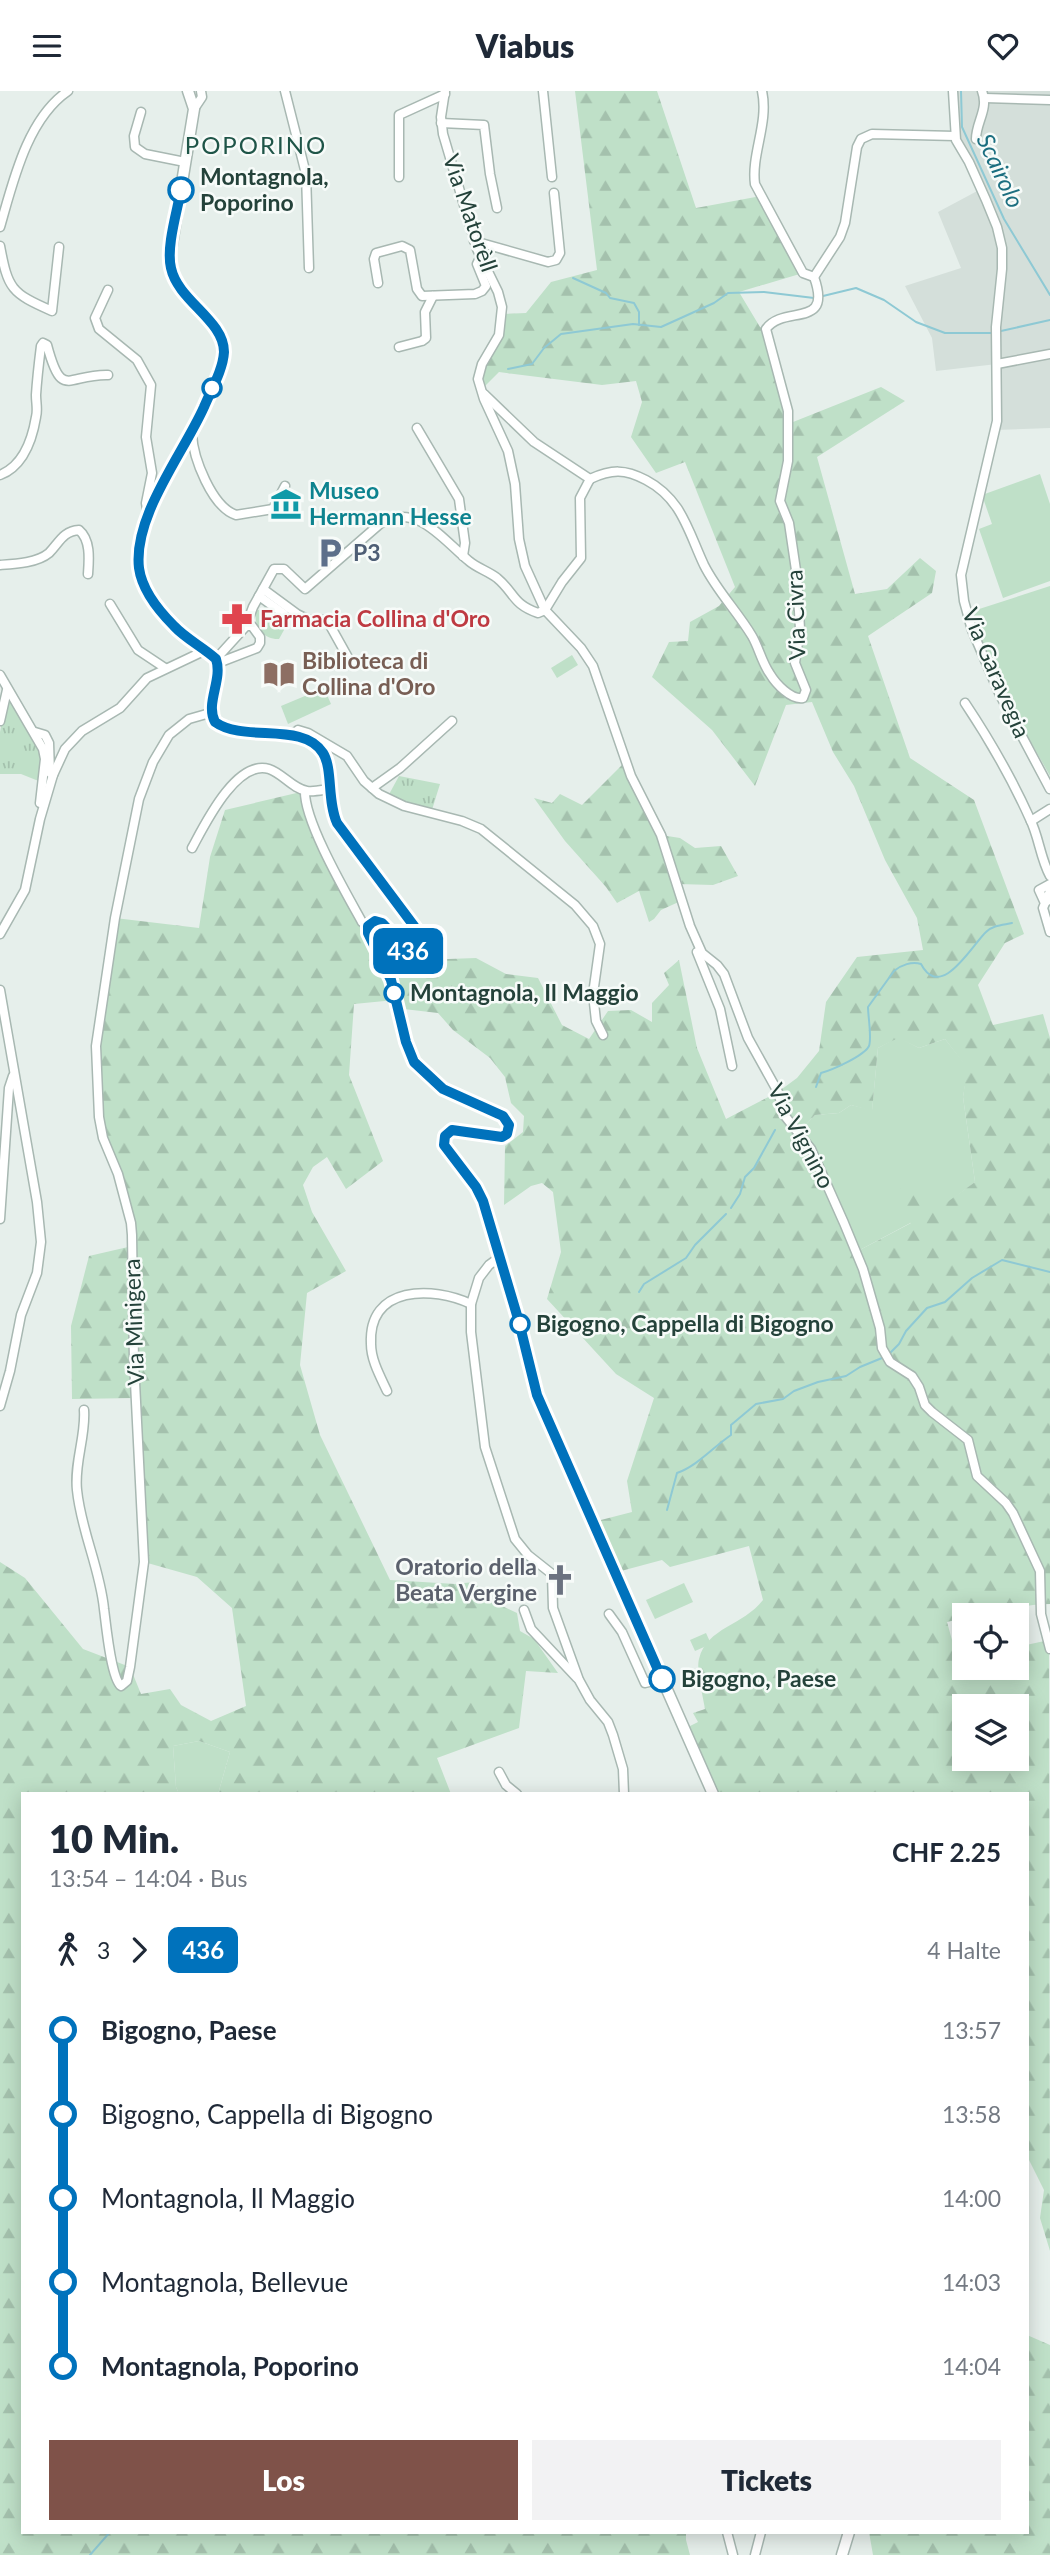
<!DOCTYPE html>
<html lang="de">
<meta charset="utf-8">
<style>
:root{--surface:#fff;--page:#f2f2f3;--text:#1f2937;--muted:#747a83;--accent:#7f5249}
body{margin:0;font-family:Lato,sans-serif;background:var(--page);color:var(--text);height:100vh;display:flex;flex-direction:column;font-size:26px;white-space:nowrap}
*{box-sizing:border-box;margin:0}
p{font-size:23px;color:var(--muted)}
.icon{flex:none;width:38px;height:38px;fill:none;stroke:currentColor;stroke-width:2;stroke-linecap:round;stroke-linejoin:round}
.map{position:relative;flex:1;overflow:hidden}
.details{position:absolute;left:21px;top:1701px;width:1008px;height:742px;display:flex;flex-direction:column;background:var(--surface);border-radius:0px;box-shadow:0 4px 18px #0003}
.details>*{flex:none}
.badge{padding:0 14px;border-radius:10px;font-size:24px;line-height:46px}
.controls{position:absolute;left:952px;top:1512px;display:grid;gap:14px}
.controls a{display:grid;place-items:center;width:77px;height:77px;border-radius:0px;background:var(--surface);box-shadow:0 4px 18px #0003;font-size:35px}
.map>.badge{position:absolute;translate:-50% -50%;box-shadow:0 0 0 4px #fff}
.legs{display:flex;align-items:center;gap:10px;height:77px;padding:0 28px;font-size:23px}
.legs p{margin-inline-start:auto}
.overview{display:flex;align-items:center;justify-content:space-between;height:119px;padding:0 28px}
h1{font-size:38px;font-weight:800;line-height:52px}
.cta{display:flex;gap:14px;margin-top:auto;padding:14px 28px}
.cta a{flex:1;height:80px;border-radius:0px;background:var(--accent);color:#fff;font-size:28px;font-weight:800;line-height:80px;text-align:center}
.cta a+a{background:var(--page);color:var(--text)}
ul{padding:0 28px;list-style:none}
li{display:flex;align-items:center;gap:24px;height:84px;font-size:26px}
li i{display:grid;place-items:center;width:10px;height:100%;margin:0 9px;background:currentColor}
li i::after{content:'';width:18px;height:18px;margin:-9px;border:5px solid;border-radius:50%;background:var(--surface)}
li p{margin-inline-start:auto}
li:first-child i{background:linear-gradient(#0000 50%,currentColor 0)}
li:last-child i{background:linear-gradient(currentColor 50%,#0000 0)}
header{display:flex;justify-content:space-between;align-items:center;height:91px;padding:0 28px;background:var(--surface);font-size:32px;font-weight:800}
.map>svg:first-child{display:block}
.built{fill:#d4dfda}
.green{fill:#bfe0c8}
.forest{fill:url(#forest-firs);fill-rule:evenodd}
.park{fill:url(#park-tufts)}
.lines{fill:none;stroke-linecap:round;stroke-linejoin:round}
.stream{stroke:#8ec9d4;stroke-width:2}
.minor-casing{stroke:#a8b8b2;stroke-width:11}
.tertiary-casing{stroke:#a8b8b2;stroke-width:13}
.minor{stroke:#fff;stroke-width:8}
.tertiary{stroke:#fff;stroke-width:10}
.line-1-casing{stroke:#fff;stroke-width:16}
.line-1{stroke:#0072bc;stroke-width:10}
.stop-1-dot{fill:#fff;stroke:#0072bc;stroke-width:3.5}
.labels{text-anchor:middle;stroke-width:5;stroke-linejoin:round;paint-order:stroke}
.stop-label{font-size:23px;font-weight:bold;fill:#24423a;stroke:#f7fbf9;text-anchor:start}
.street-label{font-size:23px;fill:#24423a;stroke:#f7fbf9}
.culture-label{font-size:23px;font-weight:bold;fill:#0d838f;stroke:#f7fbf9;text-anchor:start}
.service-label{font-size:23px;font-weight:bold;fill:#4e5e75;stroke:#f7fbf9;text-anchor:start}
.health-label{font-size:23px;font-weight:bold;fill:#be3a42;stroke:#f7fbf9;text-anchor:start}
.education-label{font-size:23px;font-weight:bold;fill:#785e54;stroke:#f7fbf9;text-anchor:start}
.worship-label{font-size:23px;font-weight:bold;fill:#5b616d;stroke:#f7fbf9;text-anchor:end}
.neighbourhood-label{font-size:24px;letter-spacing:2px;fill:#1f5548;stroke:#f7fbf9}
.water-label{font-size:24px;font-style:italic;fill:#1c6f80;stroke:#f7fbf9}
</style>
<header><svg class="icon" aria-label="menu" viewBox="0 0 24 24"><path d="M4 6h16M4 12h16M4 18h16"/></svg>Viabus<svg class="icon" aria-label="heart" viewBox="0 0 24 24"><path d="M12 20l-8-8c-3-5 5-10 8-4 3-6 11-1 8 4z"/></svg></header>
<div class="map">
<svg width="1050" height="2464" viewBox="0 0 1050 2464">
<defs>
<pattern id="forest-firs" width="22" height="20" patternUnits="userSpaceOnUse" patternTransform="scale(1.75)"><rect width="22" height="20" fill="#bfe0c8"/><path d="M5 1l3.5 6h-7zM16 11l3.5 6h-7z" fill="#a4c1ad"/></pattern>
<pattern id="park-tufts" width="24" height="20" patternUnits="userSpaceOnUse" patternTransform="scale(1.75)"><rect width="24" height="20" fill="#bfe0c8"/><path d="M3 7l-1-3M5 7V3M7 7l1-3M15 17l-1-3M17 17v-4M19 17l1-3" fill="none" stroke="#a4c1ad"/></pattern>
</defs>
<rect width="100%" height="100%" fill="#e6efeb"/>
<!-- built -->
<path class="built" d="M953,0h97v337l-56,2 3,-66 -61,7 -4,-33 -27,-52 56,-18 -23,-56 43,-23 -26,-53z"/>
<!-- green -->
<g class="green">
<path d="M1040,383l10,30v77l-47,17 -24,-69 13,-5 -10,-29z"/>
<path d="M1050,495v190l-44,-78 -34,-80 1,-7z"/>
<path d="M572,564l6,10 -21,13 -6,-10z"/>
<path d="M324,597l7,16 -43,20 -7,-18z"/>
<path d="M898,946l21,11 26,-9 23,29 -5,29 12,85 -29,22 -90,48 -57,-120 16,-17 24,-2 12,-8 21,5 6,-62z"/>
<path d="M684,1492l9,19 -38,17 -9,-19z"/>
<path d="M199,1650l31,11 -12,42h-39l-3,-7 -3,-41z"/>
</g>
<!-- forest -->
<g class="forest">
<path d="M575,0h82l39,117 65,-12 42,77 -64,19 21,35 7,5 21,92 93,-37 24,14 -88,56 38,137 32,-5 33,-31 16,13 -4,22 -64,43 42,122 64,42 50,134 -19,9 -27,42 15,40 50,-11 7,24v566c-29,0 -57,11 -86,11v3l-17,4 10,36 7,-1v11h53v-21l32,-7 1,611 -10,-33 4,-28 -17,-34v-362h-311l-28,-67 10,-5 -5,-9 12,-4c-2,-13 -9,-39 -6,-50 8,-32 44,-33 64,-59l-14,-54 -79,21 -8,-7 -41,11 -24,-50 35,-9 -5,-31 27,-83 -38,-24 -69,-75 14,-47 -8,-60 -11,-9 -11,3 -27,19 1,-59 18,-14 1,-16 -13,-13 -6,-26 -15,-19 -37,-28 -15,-17 -43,-5v-8l-41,4 -5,71 34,86 -37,28 -19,-32 -14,10 -10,18 9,27 34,59 -39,22 -7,72 20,70 70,145 65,4 19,-2 17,19 26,12 3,18 14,8 24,34 -32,-2 -7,57 -82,30 14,36h-233l12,-42 -31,-11 -26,5 3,41 3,7h-156v738h663v8l4,15h-690v-993l25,16 58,71 47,18 11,27 29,-5 11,16 30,16 35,-15 -14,-98 -35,-31 -53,-15 -7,-164 -65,1 -1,-73 18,-70 39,-9 4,-12 -29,-97 -7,-92 19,-128 84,10 11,-71 15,-47 80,-19 2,18 55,113 13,-1 46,39 55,-2 30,16 32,4 24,47 27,14 19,-28 23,-1 21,12v-19l17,-18 -5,-12 15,-13 18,88 29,71 52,-27 19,-14 22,-27 7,-49 31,-45 66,-7 -6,-32 -32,-58 -31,-74 -21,-34 -21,-50 -26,3 -31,81 -43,-56 -60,-53 17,-35 19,-1 2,-19 29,-16 16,-19 -50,-125 -29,11 -25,-36 11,-35 -6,-21 -34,4 -103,-13 -18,18 -3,-11 14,-31 11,-34 23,-1 25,-31 46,-12zM898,947l21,10 26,-9 22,29 -4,29 12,85 -29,21 -35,-23 -18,15 18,28 -55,29 -57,-120 16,-17 24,-2 12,-8 21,6 6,-63zM964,1615h53v53h-53z"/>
<path d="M626,670l35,74 19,3 15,10 26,-2 17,30 -25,9 -35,-1 5,16 -22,10 -7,9 -5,3 -10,-31 -22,12 -11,-16 -41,-46 -31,-43 18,5 8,-9 22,11z"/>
<path d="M1027,2244l23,10v210h-177l-4,-23h158z"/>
</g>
<!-- park -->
<g class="park">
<path d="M265,516l14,10 5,13 -5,9c-15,1 -26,-13 -23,-28z"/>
<path d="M12,609l29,50v32l-20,-8h-21v-42l6,-31z"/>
<path d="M399,685l41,8 -9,29 -44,-15z"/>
<path d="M706,1542l5,11 -16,7 -5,-11z"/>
</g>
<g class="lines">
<!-- stream -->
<g class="stream">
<path d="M961,0l1,36 42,92 46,76"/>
<path d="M573,187l33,15 4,5 24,5 5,9v13"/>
<path d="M823,205l33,-8 28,12 32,22 29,11h46"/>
<path d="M1001,240l49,-11"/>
<path d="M508,278l24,-5 12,-16 17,-14 72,-10 28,3 53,-24 14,-10 36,-1 50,6"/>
<path d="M816,996l5,-14c11,-3 43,-17 48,-27 3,-8 -1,-30 -1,-39l26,-36c7,-6 18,-10 27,-7 20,38 51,-19 65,-32 7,-7 17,-7 26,-9"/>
<path d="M731,1117l9,-14 5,-17 9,-9 21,-38"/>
<path d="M639,1201l5,-8 42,-26 9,-13 31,-31"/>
<path d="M890,1262l9,-9 7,-13 21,-23 18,-6 27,-24 30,-18 48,12"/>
<path d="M667,1419l10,-37c20,-7 35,-25 54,-38v-10l25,-21 27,-5 11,-8 24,-9 28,-6 14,-9 22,-9"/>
<path d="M90,2464l20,-23"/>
</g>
<defs>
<g id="minor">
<path d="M285,0l21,83 3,94"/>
<path d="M445,0l-4,26 2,17 34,115 21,43 4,15 -3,28 -17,29 -4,15 6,20 24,52 7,33 4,55 6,27 20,44 36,38 12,18 38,110 30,59 29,91 12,27 15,12 7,9 24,64 30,54 7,24 26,33 33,74 19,46 17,59 2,20 8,14 22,14 7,11 6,18 7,7 36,28 9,36 29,27 7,10 27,58 1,43 9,35"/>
<path d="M543,0l9,86"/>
<path d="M762,0c7,32 -11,63 -7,93l48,89 11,4"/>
<path d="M953,0l3,49 13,22 17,38 11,27 5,21v21l-6,58 1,94 -36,154 3,26 8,29 28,65 50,94"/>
<path d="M985,7l65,2"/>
<path d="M194,18l8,-12 -1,-6"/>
<path d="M141,21l-7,24 1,11 10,7 40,8"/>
<path d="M441,32l43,2 6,49 7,34"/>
<path d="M976,48c0,-17 13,-30 6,-48"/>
<path d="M399,86v-62l46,-21"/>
<path d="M0,136c13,-45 27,-108 68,-136"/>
<path d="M474,150l74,21 8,-2 4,-7 -6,-60"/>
<path d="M0,155c8,43 11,47 52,65l7,-64"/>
<path d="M814,186l26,-40 5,-14 12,-76 4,-8 11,-5 83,2"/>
<path d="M378,192l-4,-24 2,-6 26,-7 8,4 7,39 5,7 53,-2 7,-3 4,-5 -9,-22 3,-6"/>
<path d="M108,199l-13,28 4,11 38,31 14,25 -5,52 6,36 -6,30 2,12"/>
<path d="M399,256l23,-6 4,-3 -1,-26 8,-16"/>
<path d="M997,273l53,-10"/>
<path d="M484,303l50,48 56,37"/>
<path d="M417,337l42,71 6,44 -2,13"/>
<path d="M192,343c1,24 20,73 44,81l37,-6"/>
<path d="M0,384c23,-9 32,-34 36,-58 2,-7 0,-14 0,-22 1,-16 3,-33 5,-49l2,-3 4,2c15,56 20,29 61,30"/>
<path d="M590,388c22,-10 35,-10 56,1 36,19 42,51 58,85 13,26 33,46 48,71 7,12 10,27 18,38 6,10 21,26 33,24l3,-8 -11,-27 5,-34 -3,-52 -8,-54 -9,-22 8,-40v-50l-22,-82c18,-25 67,1 48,-52"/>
<path d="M273,418l12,-23"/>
<path d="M0,474c15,-1 37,-2 49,-12 10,-10 14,-22 30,-23 12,10 10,30 9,44"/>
<path d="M263,498l34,25 12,6h18l24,43"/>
<path d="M259,505l25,18"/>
<path d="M110,513l28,46 27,18"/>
<path d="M545,519l17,-28 19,-24 -1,-60 10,-19"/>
<path d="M246,535l7,-19 21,-38h10l21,20 76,-66c36,-21 62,17 88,38 8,7 19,10 28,17 18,15 15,26 41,35l7,-3"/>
<path d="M216,568l30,-33h6l8,11v6l-3,5 -39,15"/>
<path d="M0,584l43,74 2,10 -5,44"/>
<path d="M965,612c24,36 47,76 65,116 9,18 10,38 20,57"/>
<path d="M0,630l7,-31"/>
<path d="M35,641l10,3 4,8 1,30 3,2"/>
<path d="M292,645l6,-6 10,3 39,23 17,25 15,13 25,12 58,15 19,8 94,76 18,21 7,18 -7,50 3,27 7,14"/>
<path d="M372,697l28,-20 52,-47"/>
<path d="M305,700c-1,30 41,102 57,131l6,4"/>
<path d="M1031,730l19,-12"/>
<path d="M192,757c12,-22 44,-89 77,-79 13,4 24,20 38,22 7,1 15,-1 22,-2"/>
<path d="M1050,800l-7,17 7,24"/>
<path d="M1047,810h-3l-5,-11 11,-6"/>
<path d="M0,843l25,-44 15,-71 13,-44 12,-26 17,-18 38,-23 27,-30 59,-28"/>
<path d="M697,861l23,57 12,57"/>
<path d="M0,899l37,212 4,40 -4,31 -16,42 -11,56 -10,35"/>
<path d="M0,1128l9,-131 4,-12"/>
<path d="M500,1166l-11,8 -10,13 -8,26v28l14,115 30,92 13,16 24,19 1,34 26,72 11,20 18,22 5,13 10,34 1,25"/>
<path d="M387,1300c-7,-15 -16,-31 -16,-47 -3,-59 62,-58 100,-40"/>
<path d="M84,1319c2,26 -10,53 -7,80 4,41 23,78 27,119 2,15 7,69 17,77l6,-5 3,-14 14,-105 -10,-200 -2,-127 -1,-12 -13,-49 -15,-36 -4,-21 -3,-71 19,-128 24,-119 14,-37 16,-27 20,-16 21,-6"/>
<path d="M524,1519l7,19 46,49"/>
<path d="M609,1523l13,18 23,51 17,-4"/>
<path d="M499,1681l7,13 11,9"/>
<path d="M727,2441l6,23"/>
<path d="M755,2464l6,-23"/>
</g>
<g id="tertiary">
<path d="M188,0l6,18 -24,147c0,9 1,18 6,26 12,23 48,41 48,69 0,19 -13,38 -20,55 -20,47 -70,111 -65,162 2,22 20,43 35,58 12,13 29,21 42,33 7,21 -11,44 -1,63 29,20 88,-1 108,31 10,16 4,48 14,70l92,123 -1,10 -11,3 -35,-36 -7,-2 -7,5v7l23,47 15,62 8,20 29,27 60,27 6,9 -2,9 -5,3 -50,-7 -7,6 -1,8 32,43 7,14 36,121 18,73 176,399"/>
<path d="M842,2464l7,-23"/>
</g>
</defs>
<!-- minor casing -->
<use href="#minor" class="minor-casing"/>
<!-- tertiary casing -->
<use href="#tertiary" class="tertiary-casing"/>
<!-- minor -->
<use href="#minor" class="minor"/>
<!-- tertiary -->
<use href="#tertiary" class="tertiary"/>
</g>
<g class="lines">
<defs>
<path id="line-1" d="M181,99c-4,22 -15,57 -10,78 7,33 53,52 53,84 -1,18 -13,38 -20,55 -21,47 -71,109 -65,161 3,22 20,43 35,58 12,13 29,21 42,33 7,21 -11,44 -1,63 29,21 88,-1 108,31 10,16 4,48 14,70l92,123 -1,10 -11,3 -35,-36 -7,-2 -7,5v7l23,47 15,62 8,20 29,27 60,27 6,9 -2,9 -5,3 -50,-7 -7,6 -1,9 32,42 7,14 36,121 18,73 125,284"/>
</defs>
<!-- line-1 casing -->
<use href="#line-1" class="line-1-casing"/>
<!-- line-1 -->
<use href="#line-1" class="line-1"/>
</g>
<!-- icons -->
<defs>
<symbol id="museum-bare" viewBox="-9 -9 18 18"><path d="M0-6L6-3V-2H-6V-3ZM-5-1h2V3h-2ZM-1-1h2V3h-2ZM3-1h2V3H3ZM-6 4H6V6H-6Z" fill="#0f9aa8" stroke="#f7fbf9" stroke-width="2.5" paint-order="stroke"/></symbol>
<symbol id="parking-bare" viewBox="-9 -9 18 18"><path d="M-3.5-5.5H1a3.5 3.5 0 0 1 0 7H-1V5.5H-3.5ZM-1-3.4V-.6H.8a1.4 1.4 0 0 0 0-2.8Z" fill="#5c6f8a" stroke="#f7fbf9" stroke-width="2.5" paint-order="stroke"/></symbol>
<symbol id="pharmacy-bare" viewBox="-9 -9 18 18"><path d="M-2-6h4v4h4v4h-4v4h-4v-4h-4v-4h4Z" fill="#e0444e" stroke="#f7fbf9" stroke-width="2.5" paint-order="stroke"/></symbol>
<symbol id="library-bare" viewBox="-9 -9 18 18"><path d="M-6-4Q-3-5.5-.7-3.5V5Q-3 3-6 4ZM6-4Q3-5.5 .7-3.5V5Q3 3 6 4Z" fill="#8d6e63" stroke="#f7fbf9" stroke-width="2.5" paint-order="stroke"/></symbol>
<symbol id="church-bare" viewBox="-9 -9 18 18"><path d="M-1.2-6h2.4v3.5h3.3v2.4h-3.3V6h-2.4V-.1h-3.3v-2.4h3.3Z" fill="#6b7280" stroke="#f7fbf9" stroke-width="2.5" paint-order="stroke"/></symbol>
</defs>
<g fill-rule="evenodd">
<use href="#museum-bare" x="264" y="391" width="44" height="44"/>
<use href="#parking-bare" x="308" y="440" width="44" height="44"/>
<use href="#pharmacy-bare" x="215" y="506" width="44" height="44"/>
<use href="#library-bare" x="257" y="561" width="44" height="44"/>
<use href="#church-bare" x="538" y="1467" width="44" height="44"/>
</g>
<!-- markers -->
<g class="stop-1-dot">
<circle cx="181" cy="99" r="12"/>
<circle cx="212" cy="297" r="9"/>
<circle cx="394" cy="902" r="9"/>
<circle cx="520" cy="1233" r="9"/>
<circle cx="662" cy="1588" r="12"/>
</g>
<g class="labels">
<!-- stop labels -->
<g class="stop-label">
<text x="200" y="94">Montagnola,<tspan x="200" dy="26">Poporino</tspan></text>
<text x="410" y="910">Montagnola, Il Maggio</text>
<text x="536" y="1241">Bigogno, Cappella di Bigogno</text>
<text x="681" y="1596">Bigogno, Paese</text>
</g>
<!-- street labels -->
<g class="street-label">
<text transform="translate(470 122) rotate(71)" y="8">Via Matorèll</text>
<text transform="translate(796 524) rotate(-92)" y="8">Via Civra</text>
<text transform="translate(996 582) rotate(67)" y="8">Via Garavegia</text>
<text transform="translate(801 1045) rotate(62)" y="8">Via Vignino</text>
<text transform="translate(134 1231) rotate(-92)" y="8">Via Minigera</text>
</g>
<!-- culture labels -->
<g class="culture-label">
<text x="309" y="408">Museo<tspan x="309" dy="26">Hermann Hesse</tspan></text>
</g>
<!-- service labels -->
<g class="service-label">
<text x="353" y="470">P3</text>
</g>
<!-- health labels -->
<g class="health-label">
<text x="260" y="536">Farmacia Collina d'Oro</text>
</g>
<!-- education labels -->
<g class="education-label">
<text x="302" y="578">Biblioteca di<tspan x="302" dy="26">Collina d'Oro</tspan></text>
</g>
<!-- worship labels -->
<g class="worship-label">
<text x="537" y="1484">Oratorio della<tspan x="537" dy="26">Beata Vergine</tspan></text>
</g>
<!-- neighbourhood labels -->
<g class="neighbourhood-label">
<text x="256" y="63">POPORINO</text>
</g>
<!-- water labels -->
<g class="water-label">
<text transform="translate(1000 80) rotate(65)" y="8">Scairolo</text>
</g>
</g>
</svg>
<div class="controls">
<a><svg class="icon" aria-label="locate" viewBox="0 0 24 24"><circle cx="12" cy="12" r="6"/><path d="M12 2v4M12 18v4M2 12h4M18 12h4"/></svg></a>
<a><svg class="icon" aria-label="layers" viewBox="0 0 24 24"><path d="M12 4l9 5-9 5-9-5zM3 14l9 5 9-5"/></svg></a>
</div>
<b class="badge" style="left:408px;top:860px;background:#0072bc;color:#fff">436</b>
<section class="details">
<div class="overview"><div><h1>10 Min.</h1><p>13:54 – 14:04 · Bus</p></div><b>CHF 2.25</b></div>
<div class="legs"><svg class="icon" aria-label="walk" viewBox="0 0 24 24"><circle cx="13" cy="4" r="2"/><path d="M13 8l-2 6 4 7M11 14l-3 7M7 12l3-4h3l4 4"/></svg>3<svg class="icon" aria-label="forward" viewBox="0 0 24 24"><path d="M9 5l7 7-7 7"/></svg><b class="badge" style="background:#0072bc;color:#fff">436</b><p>4 Halte</p></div>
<ul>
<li><i style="color:#0072bc"></i><b>Bigogno, Paese</b><p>13:57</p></li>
<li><i style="color:#0072bc"></i><span>Bigogno, Cappella di Bigogno</span><p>13:58</p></li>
<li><i style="color:#0072bc"></i><span>Montagnola, Il Maggio</span><p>14:00</p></li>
<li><i style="color:#0072bc"></i><span>Montagnola, Bellevue</span><p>14:03</p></li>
<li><i style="color:#0072bc"></i><b>Montagnola, Poporino</b><p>14:04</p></li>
</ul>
<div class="cta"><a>Los</a><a>Tickets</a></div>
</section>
</div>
